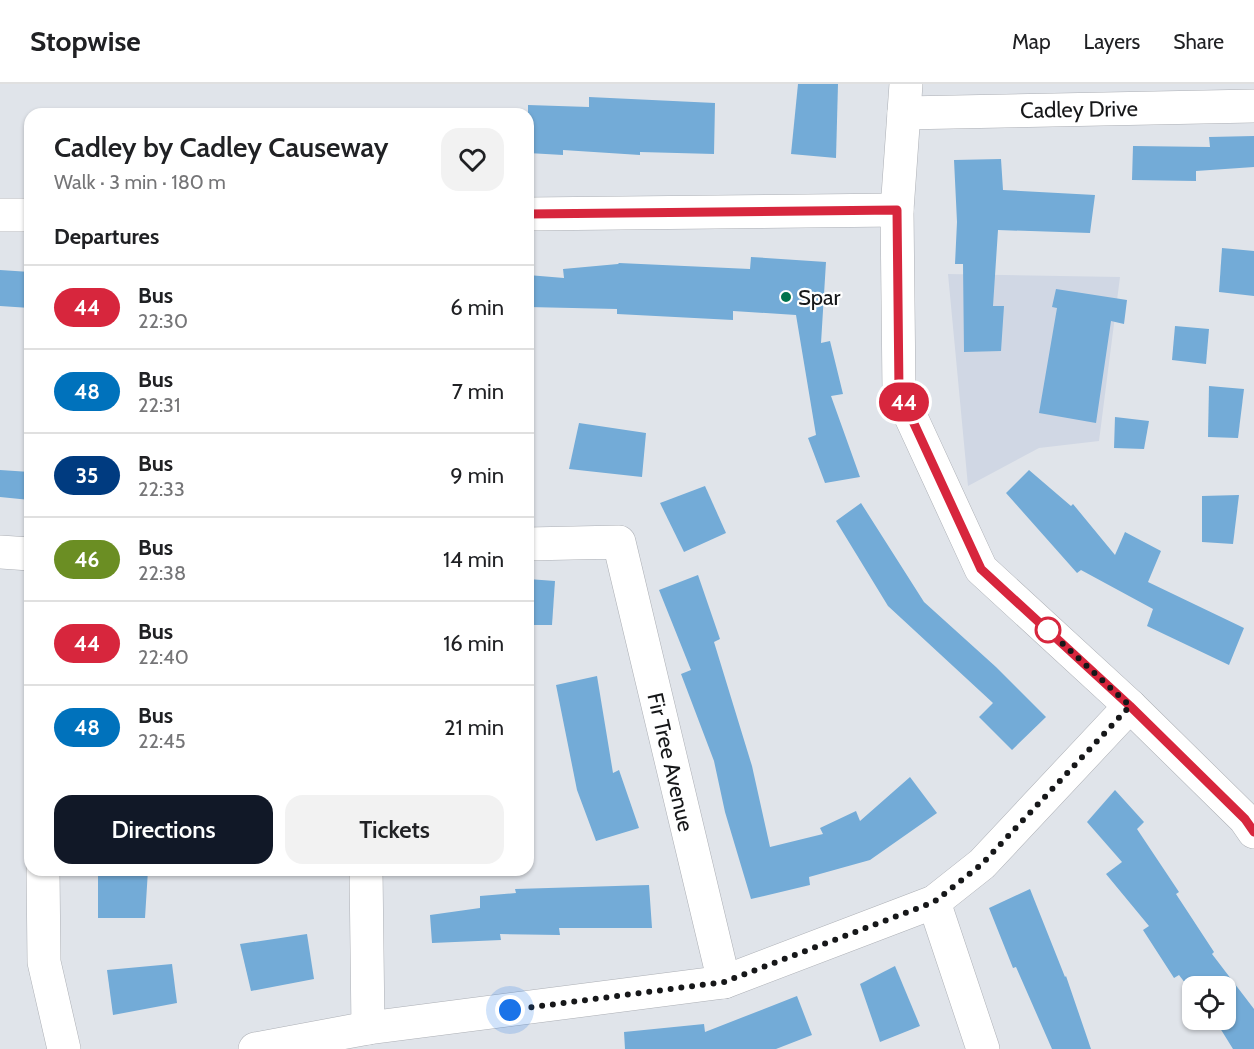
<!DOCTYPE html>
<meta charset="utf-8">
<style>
:root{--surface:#fff;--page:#f2f2f2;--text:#202124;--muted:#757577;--line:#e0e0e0;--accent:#111827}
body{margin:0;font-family:Cabin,sans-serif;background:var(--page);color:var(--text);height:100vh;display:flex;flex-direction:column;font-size:22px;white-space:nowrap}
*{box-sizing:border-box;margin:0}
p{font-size:20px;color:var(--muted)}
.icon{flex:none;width:33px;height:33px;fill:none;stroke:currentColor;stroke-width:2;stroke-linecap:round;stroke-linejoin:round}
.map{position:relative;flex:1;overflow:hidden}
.panel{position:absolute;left:24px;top:24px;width:510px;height:768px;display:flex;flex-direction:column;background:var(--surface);border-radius:18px;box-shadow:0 2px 4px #0004}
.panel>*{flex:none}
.badge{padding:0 12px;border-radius:20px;font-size:21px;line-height:39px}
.controls{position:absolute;left:1182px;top:892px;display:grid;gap:12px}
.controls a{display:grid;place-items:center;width:54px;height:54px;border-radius:12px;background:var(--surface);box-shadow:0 2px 4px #0004;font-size:30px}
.you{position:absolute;width:30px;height:30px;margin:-15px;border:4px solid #fff;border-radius:50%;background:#1a73e8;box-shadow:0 0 0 9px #1a73e833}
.map>.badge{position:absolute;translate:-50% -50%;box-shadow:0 0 0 3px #fff}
h2{padding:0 30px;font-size:22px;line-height:54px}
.round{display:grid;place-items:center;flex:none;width:63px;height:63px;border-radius:18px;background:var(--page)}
.headline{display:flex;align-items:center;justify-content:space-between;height:102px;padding:0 30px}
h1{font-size:28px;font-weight:600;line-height:45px}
.action{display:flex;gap:12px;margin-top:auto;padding:12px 30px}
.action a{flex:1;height:69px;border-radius:18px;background:var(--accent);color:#fff;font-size:24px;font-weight:600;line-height:69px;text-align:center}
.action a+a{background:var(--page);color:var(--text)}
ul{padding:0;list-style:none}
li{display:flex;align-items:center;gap:18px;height:84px;padding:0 30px;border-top:2px solid var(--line)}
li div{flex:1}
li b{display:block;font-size:22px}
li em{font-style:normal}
li .badge{min-width:66px;font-weight:700;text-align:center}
header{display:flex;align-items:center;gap:36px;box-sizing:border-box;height:84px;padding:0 30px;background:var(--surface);border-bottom:2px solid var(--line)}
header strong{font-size:28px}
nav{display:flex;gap:33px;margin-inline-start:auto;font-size:21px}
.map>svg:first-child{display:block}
.built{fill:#d0d7e4}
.building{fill:#73abd7}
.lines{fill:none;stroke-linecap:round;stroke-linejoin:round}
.minor-casing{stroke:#acafb5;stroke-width:34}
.major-casing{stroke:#acafb5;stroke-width:34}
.minor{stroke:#fff;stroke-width:33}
.major{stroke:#fff;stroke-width:33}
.line-casing{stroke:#fff;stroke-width:14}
.line{stroke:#d7263d;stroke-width:9}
.walk{stroke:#161719;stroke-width:6;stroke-dasharray:0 10.8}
.poi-dot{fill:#00734d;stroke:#fff;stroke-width:2}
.stop-dot{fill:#fff;stroke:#d7263d;stroke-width:3}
.labels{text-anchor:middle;stroke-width:4.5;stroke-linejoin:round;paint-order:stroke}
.street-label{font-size:22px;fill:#161719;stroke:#fff}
.poi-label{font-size:22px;fill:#161719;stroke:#fff;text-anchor:start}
</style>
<header>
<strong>Stopwise</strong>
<nav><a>Map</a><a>Layers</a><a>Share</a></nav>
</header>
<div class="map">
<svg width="1254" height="965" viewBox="0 0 1254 965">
<rect width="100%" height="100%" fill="#e0e4ea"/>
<!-- built -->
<path class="built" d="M948,190l172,3 -21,164 -60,7 -71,38z"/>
<!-- building -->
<g class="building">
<path d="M798,0h40l-2,74 -45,-4z"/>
<path d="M589,13l126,6 -1,51 -74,-2v3l-77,-5v5l-35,-2v-48l61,2z"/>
<path d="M1254,52v31l-58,4v10l-64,-1 1,-34 77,1 -1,-10z"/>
<path d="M1001,75l2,31 92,5 -5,38 -92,-3 -5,76h11l-3,45 -37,1 -1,-88h-8l2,-42 -3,-62z"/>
<path d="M1222,164l32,3v45l-35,-4z"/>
<path d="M751,173l75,5 -5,81 9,-2 13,53 -12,2 29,81 -35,6 -17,-45 8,-3 -20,-120 -63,-4v9l-116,-6v-5l-89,-2v-32l36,3 -1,-9 55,-5 1,-1 131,6z"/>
<path d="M0,186l30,2v36l-30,-2z"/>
<path d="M1056,205l71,11 -3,24 -13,-3 -15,102 -57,-10 18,-105 -5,-1z"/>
<path d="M1175,242l34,3 -3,35 -34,-4z"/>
<path d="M1209,302l35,3 -6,49 -30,-1z"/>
<path d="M1115,333l34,4 -5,28 -30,-1z"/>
<path d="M579,339l67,10 -4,44 -73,-8z"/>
<path d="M0,386l30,2v28l-30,-3z"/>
<path d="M1029,386l42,36 2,-2 42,51 10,-23 36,19 -13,31 96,46 -15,37 -82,-39 6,-17 -72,-39 -4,3 -71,-80z"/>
<path d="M705,402l21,47 -42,19 -24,-49z"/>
<path d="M1239,411l-6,49 -31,-2v-46z"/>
<path d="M861,419l63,99 72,65 50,50 -34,33 -33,-33 14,-14 -105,-97 -52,-85z"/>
<path d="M698,491l22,64 -6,3 38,124 18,81 53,-13 -3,-6 36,-17 4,10 50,-44 27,36 -67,47 -61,17 1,8 -59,14 -26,-87 -11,-51 -33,-87 10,-4 -32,-80z"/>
<path d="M528,495l27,2 -3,44h-24z"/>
<path d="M597,592l16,97 6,-3 20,58 -43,13 -19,-51 -21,-105z"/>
<path d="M1115,706l29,32 -7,7 42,63 -3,2 38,58 -2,2 42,55v40h-21l-18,-29h11v-33h-34v5l-13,-17 -5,3 -31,-48 6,-4 -43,-52 16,-12 -35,-40z"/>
<path d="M98,786h50l-3,48h-47z"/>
<path d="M649,801l3,43h-93l1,7 -60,-1 1,6 -69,3 -2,-28 50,-7v-12l36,-3 -1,-4z"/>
<path d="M1030,805l35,88 1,-1 25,73h-39l-36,-82 -3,1 -24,-60z"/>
<path d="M307,850l7,45 -63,12 -11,-47z"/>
<path d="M172,880l5,39 -64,12 -6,-45z"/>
<path d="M895,882l25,60 -40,16 -20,-58z"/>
<path d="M797,912l15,39 -36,14h-151l-1,-17 80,-8 1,8z"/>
</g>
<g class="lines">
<defs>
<g id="minor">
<path d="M904,29l350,-7"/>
<path d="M528,130l369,-4"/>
<path d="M0,131h30"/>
<path d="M528,460l91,-2 105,440"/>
<path d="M0,468l30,2"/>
<path d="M43,786l1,92 20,87"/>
<path d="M366,786l2,158"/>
<path d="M934,818l49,147"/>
<path d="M255,965l113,-21 356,-46 210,-80 48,-38 148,-158"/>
</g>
<path id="major" d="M906,0l-9,126 2,181 82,178 149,137 115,113 9,13"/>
</defs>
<!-- minor casing -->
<use href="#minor" class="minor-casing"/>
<!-- major casing -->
<use href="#major" class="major-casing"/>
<!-- minor -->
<use href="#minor" class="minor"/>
<!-- major -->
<use href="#major" class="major"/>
</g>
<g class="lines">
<defs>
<path id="line" d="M528,130l369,-4 2,181 82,178 149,137 115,113 9,13"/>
</defs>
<!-- line casing -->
<use href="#line" class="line-casing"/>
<!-- line -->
<use href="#line" class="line"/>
<!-- walk -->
<path class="walk" d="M510,926l214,-28 210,-80 48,-38 148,-158 -82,-76"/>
</g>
<!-- markers -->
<circle class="poi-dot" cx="786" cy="213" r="6"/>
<circle class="stop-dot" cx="1048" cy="546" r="12"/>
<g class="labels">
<!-- street labels -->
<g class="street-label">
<text transform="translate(1079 25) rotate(-1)" y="8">Cadley Drive</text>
<text transform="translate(671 678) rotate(77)" y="8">Fir Tree Avenue</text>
</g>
<!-- poi labels -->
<g class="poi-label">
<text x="798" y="221">Spar</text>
</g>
</g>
</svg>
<div class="controls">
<a><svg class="icon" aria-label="locate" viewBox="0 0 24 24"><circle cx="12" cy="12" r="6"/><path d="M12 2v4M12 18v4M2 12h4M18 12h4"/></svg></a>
</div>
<div class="you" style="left:510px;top:926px"></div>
<b class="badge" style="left:904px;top:318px;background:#d7263d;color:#fff">44</b>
<section class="panel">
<div class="headline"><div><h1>Cadley by Cadley Causeway</h1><p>Walk · 3 min · 180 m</p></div><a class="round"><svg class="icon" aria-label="heart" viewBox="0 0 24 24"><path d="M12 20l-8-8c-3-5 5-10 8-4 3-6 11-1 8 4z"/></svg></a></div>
<h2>Departures</h2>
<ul>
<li><span class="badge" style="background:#d7263d;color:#fff">44</span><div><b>Bus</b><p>22:30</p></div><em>6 min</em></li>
<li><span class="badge" style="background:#0072bc;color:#fff">48</span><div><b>Bus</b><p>22:31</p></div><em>7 min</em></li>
<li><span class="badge" style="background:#003b80;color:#fff">35</span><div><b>Bus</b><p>22:33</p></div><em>9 min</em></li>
<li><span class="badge" style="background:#6b8e23;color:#fff">46</span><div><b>Bus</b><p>22:38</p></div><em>14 min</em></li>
<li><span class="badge" style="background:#d7263d;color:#fff">44</span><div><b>Bus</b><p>22:40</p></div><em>16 min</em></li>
<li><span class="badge" style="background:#0072bc;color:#fff">48</span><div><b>Bus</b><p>22:45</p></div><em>21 min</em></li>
</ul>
<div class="action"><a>Directions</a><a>Tickets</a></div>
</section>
</div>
